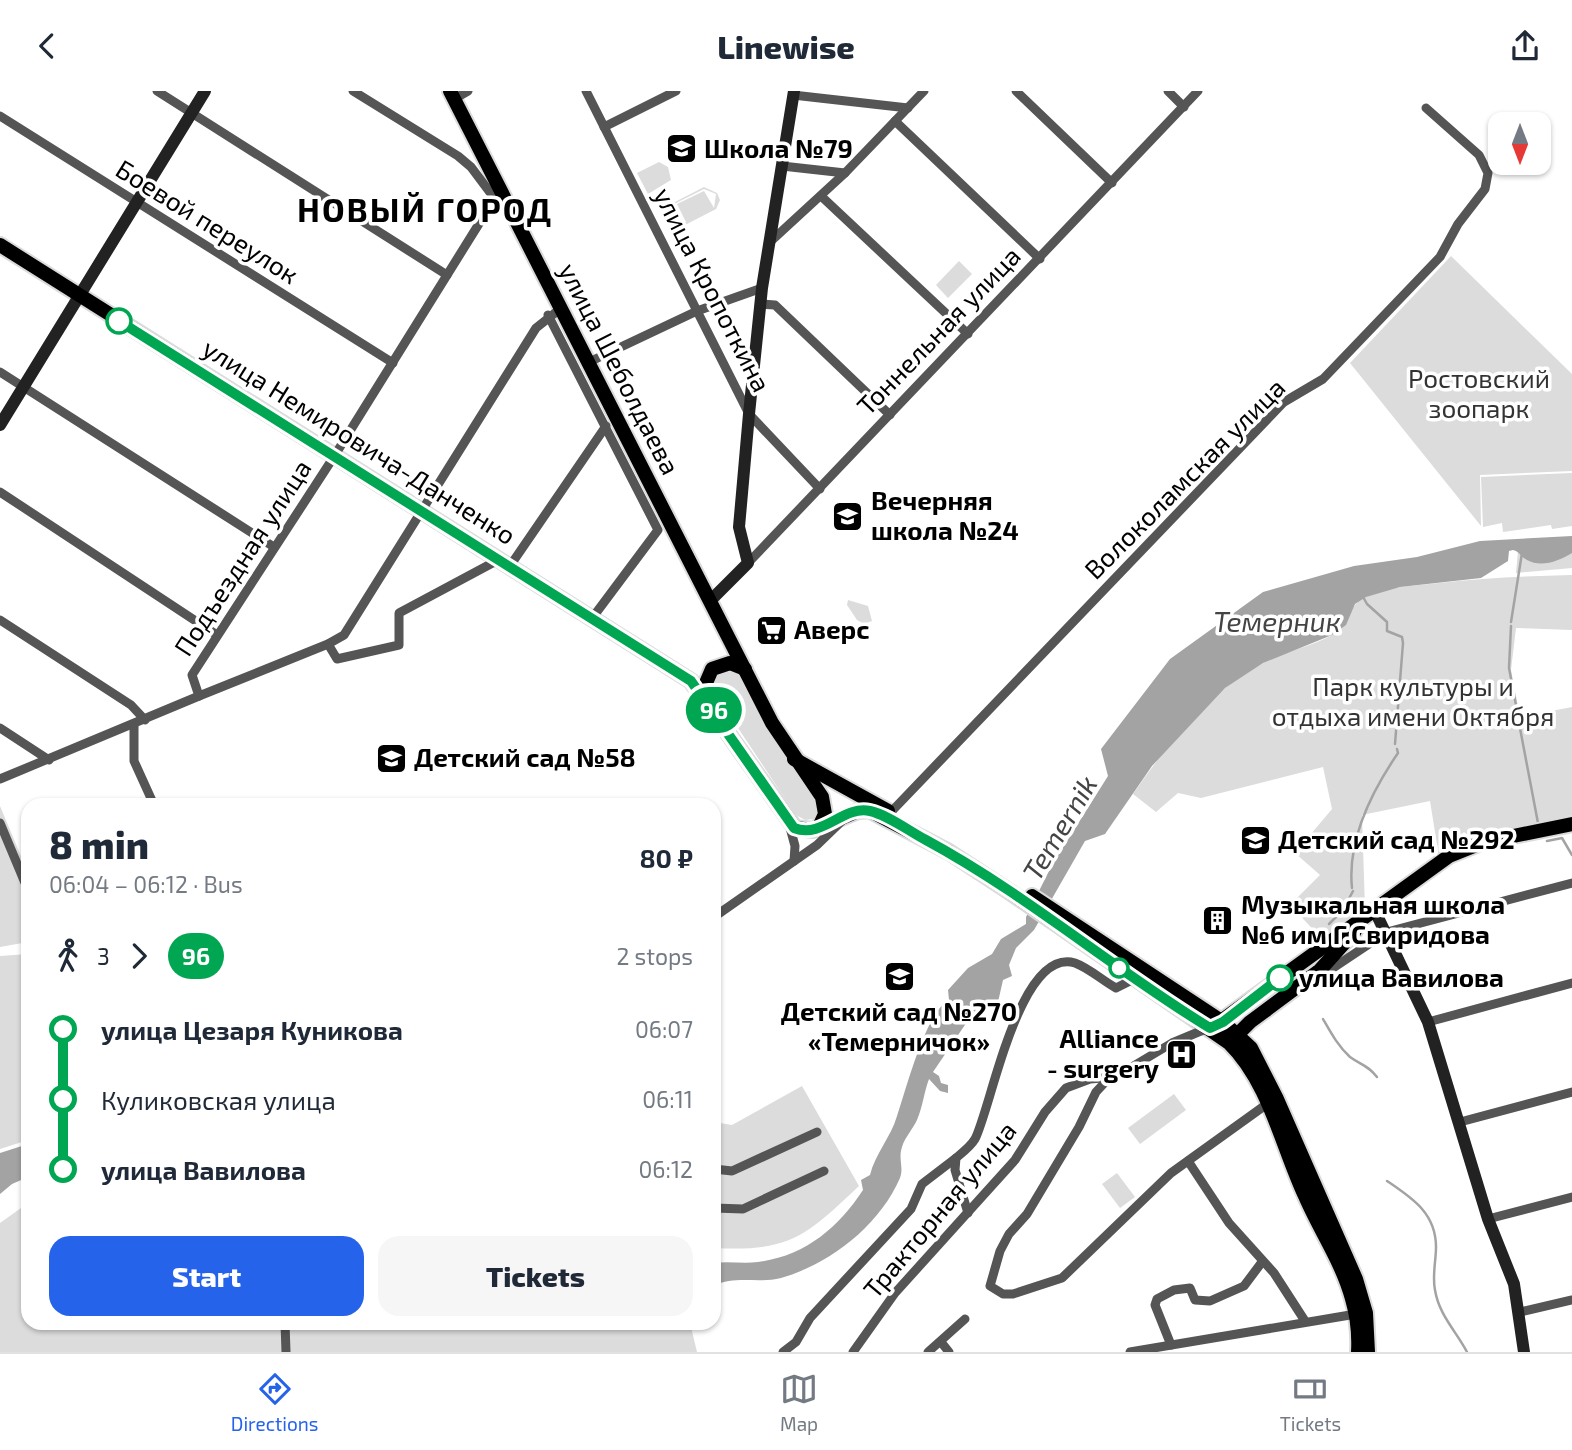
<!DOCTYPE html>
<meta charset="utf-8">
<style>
:root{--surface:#fff;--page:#f6f6f7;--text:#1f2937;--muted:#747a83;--line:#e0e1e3;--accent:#2563eb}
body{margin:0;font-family:"Exo 2",sans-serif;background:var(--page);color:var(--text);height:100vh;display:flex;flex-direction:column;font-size:26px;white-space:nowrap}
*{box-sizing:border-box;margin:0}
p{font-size:23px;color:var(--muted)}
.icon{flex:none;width:38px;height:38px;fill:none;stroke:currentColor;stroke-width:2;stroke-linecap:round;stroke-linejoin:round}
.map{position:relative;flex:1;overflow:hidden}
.details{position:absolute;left:21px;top:707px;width:700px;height:532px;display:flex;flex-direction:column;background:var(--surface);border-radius:21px;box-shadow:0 2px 5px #0004}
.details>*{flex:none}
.badge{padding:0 14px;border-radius:23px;font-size:24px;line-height:46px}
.needle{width:46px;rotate:180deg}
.fabs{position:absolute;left:1488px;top:21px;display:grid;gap:14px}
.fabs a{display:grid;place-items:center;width:63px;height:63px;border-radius:14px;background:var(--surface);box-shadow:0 2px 5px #0004;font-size:35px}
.map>.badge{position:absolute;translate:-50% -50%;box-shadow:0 0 0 4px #fff}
.legs{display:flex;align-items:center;gap:10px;height:77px;padding:0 28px;font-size:23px}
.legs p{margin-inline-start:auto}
.head{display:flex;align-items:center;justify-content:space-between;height:119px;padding:0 28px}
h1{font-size:38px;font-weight:800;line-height:52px}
.cta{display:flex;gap:14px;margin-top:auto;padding:14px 28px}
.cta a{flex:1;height:80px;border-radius:21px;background:var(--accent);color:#fff;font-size:28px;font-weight:800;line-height:80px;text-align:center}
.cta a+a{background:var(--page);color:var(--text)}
ul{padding:0 28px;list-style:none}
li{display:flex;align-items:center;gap:24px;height:70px;font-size:26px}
li i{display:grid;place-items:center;width:10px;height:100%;margin:0 9px;background:currentColor}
li i::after{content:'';width:18px;height:18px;margin:-9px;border:5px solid;border-radius:50%;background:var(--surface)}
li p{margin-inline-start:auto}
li:first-child i{background:linear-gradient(#0000 50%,currentColor 0)}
li:last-child i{background:linear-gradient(currentColor 50%,#0000 0)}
header{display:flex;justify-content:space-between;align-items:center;height:91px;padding:0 28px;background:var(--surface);font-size:32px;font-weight:800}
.menu{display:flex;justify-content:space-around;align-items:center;height:98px;border-top:2px solid var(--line);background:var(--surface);font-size:19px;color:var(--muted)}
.menu a{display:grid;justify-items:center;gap:4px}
.menu .active{color:var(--accent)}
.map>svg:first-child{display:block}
.green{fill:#dcdcdc;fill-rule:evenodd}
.water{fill:#a3a3a3}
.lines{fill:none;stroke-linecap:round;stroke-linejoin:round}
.stream{stroke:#a3a3a3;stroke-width:2.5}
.primary-casing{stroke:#dbdbdb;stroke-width:18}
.street{stroke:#555;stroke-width:9}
.secondary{stroke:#222;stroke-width:12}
.primary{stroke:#000;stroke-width:14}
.line-1-casing{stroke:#fff;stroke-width:16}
.line-1{stroke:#00a651;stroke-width:10}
.stop-1-dot{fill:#fff;stroke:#00a651;stroke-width:3.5}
.labels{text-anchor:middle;stroke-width:7;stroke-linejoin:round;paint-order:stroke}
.poi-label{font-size:26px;font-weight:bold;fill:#000;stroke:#fff;text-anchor:start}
.street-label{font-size:26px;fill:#000;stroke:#fff}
.park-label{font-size:26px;fill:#333;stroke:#fff}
.stop-label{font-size:26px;font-weight:bold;fill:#000;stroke:#fff;text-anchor:start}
.water-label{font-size:28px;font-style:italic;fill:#444;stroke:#fff}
.district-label{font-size:33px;font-weight:bold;letter-spacing:2px;fill:#000;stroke:#fff}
</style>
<header><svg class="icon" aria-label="back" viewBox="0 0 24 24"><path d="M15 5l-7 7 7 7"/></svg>Linewise<svg class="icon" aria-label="share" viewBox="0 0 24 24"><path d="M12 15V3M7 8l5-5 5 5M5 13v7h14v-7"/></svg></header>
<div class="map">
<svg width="1572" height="1261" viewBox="0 0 1572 1261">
<rect width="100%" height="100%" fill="#fff"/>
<!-- green -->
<g class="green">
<path d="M659,71l9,5 3,13 -23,14 -11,-21z"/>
<path d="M704,96l13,6 3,7 -4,9 -31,16 -12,-3 -4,-10 4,-9zM704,98l12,5 -2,14 -10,-17 -27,13 9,18 -12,-2 -3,-8 3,-8z"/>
<path d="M1451,165l121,118v97l-92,4 1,51 -131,-163z"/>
<path d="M959,170l13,13 -24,24 -12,-13z"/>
<path d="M1572,382v53l-20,3 -1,-4 -48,7 -1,-9 -19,4 -2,-50z"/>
<path d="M1518,460l3,4 51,-2v15l-56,5z"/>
<path d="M1572,484v55l-56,-2 -5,42 9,47 52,-10v108l-101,23 -7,-6 -25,25 -9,-56 -68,14 3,94 -43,30 -32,-34 30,-30 -25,-22 37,-44 -9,-42 -122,31 -23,-5 -22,19 -23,-18c34,-49 76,-103 130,-131 22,-12 48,-16 69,-28 18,-10 15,-27 30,-36 22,-13 52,-13 77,-16 45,-5 88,-7 133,-8z"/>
<path d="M848,509l20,6 4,15 -8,3 -7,-4 -10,-15z"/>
<path d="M728,579l15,8 28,56 46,65 2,11 -6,9 -8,1 -9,-5 -82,-123 2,-17z"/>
<path d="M0,715l28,67v69l-28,5z"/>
<path d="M28,863v186l-28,9v-193z"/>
<path d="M802,995l57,100c-53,50 -69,66 -145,62v-126l18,3z"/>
<path d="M1174,1003l12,16 -46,34 -12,-16z"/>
<path d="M1117,1082l18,24 -15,11 -18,-24z"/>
<path d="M28,1112v120h642l21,4 6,25h-697v-129z"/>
</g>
<!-- water -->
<g class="water">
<path d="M1572,445v17c-13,8 -31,15 -45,7 -6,-3 -7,-8 -14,-10l-4,1 -1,10 -27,17 -81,9 -34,10 -11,7 -9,21 -14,10 -69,28 -38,25 -73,78 -47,68 -20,7 -51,89 -18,18 -7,17 3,11 -9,4 -5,22 -27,14 -38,56 6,4 2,7 7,2v8l-8,-2 -11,-12c-5,13 -6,27 -12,41 -4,9 -12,17 -15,27 -4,12 2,20 -2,31 -21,48 -70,86 -119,100 -23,6 -46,-3 -67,8v-23c15,-2 29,1 44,-1 47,-6 80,-34 105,-72l-2,-10 9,-5c5,-21 21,-38 27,-59 9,-26 29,-105 52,-116l-1,-10 20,-22 24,-14 9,-15 25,-15v-7l26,-52 56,-89 -7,-27 69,-90 93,-67 91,-26 63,-9 63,-16z"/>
<path d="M28,1053v33l-16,7 -12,10v-41z"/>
</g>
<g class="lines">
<!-- stream -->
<g class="stream">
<path d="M1362,504l5,9 20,18v9l15,6 1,6 -8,101"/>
<path d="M1511,531l11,-69"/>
<path d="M1511,535l-2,42 10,53"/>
<path d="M1519,632l19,100"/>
<path d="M1547,750l15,-3 10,17"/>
<path d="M1352,797c-5,-47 20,-97 46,-135l-1,-4"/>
<path d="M1329,833l14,-14 10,-19"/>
<path d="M1323,928c8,14 15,27 27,38 11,8 18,8 27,20"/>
<path d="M1387,1090c25,17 49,32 49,66 0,14 -4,29 -1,43 4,25 21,41 32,62"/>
</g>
<defs>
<g id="primary">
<path d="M450,0l322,632 50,74 3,17 -7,15"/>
<path d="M0,154l691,436 104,147 18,2 45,-19 11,-1 13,7 67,35 61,40 219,151c40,39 53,104 76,153 15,35 37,66 47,103 5,17 7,35 6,53"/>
<path d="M708,609l-2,-17 6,-14 18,-6 15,6"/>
<path d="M794,668l94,52"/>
<path d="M1032,805l191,126 28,26 26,51 79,180 10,34 2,39"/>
<path d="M1214,935l235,-170 35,-14 88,-18"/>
<path d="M1232,949l18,-18 70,-52 35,-39"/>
</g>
</defs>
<!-- primary casing -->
<use href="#primary" class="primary-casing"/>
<!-- street -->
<g class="street">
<path d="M157,0l290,184"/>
<path d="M353,0l105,65 13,11 24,32"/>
<path d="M586,0l163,323 71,75"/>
<path d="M1016,0l96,92"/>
<path d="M1168,0l16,16"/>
<path d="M793,4l115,13"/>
<path d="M454,8l14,-8"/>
<path d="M0,25l393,247"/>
<path d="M895,30l145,138"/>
<path d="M604,36l72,-36"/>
<path d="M782,75l63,7"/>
<path d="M821,105l147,138"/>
<path d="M770,151l75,-69 79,-82"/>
<path d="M760,213l15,1 115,110"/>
<path d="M548,224l110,215 -65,87"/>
<path d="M587,272l110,-52 65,-23"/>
<path d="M0,281l274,175"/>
<path d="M0,401l217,143"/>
<path d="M748,472l450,-472"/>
<path d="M510,475l96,-140"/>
<path d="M0,529l131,85 14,15"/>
<path d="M328,553l9,15 62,-14v-32l101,-54"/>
<path d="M199,605l129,-52 16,-9 192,-307 24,-19"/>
<path d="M134,634v36l20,44"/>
<path d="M0,637l49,32"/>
<path d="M0,688l199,-83 -7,-21 143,-220 165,-265"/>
<path d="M890,722l394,-411 39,-23 117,-122 18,-33 27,-35 3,-16 -9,-18 -53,-47"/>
<path d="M0,732l28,67"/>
<path d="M789,733l6,22 -1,15"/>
<path d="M714,826l103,-72 29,-28"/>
<path d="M1321,885l66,-44 185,-49"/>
<path d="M1428,931l144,-39"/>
<path d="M1109,987l-13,14 -17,35 -52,87 -18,20 -9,17 -10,35 13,8h10l49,-16 109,-105 96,-69"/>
<path d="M1460,1031l112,-30"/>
<path d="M1188,1070l41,62 45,50 31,48"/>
<path d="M714,1078l18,2 85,-39"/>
<path d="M714,1117l29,1 81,-38"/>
<path d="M968,1122l-13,-43 1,-12c6,-5 15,-12 19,-19 16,-30 44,-193 100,-176 14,5 28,18 41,25l18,-9"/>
<path d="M1488,1128l84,-22"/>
<path d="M1520,1221l52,-12"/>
<path d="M285,1232l1,29"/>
<path d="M941,1251l8,10"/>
<path d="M1171,1254l-16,-40 2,-6 17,-9 16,-2 5,12 15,1 34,-15 18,-24"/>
<path d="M783,1261l13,-10 14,-24 101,-109 11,-25 34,-26"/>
<path d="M853,1261l42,-59 120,-133 30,-48 21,-24 24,-9 25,-2 57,-34 36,-15"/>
<path d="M928,1261l37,-33"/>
<path d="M1130,1261l226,-38"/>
</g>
<!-- secondary -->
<g class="secondary">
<path d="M0,334l205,-334"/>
<path d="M711,509l37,-37 -9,-36 10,-113 13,-126 32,-197"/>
<path d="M1374,818l54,113 60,197 26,65 10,68"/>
</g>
<!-- primary -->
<use href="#primary" class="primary"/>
</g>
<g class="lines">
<defs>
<path id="line-1" d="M119,230l572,360 103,147c29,11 49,-23 76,-17 18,4 39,20 56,29 100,54 187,129 284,188l13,-6 57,-44"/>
</defs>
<!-- line-1 casing -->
<use href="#line-1" class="line-1-casing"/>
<!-- line-1 -->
<use href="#line-1" class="line-1"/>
</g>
<!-- icons -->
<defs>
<symbol id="school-square" viewBox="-11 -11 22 22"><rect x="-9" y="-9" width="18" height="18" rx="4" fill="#000" stroke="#fff"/><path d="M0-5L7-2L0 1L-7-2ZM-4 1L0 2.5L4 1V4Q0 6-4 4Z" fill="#fff"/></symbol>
<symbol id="supermarket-square" viewBox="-11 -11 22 22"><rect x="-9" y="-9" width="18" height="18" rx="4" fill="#000" stroke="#fff"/><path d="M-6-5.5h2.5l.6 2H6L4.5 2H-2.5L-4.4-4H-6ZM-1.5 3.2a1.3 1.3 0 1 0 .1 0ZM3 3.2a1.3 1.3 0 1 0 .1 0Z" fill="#fff"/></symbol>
<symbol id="building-square" viewBox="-11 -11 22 22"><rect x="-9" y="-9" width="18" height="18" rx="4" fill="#000" stroke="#fff"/><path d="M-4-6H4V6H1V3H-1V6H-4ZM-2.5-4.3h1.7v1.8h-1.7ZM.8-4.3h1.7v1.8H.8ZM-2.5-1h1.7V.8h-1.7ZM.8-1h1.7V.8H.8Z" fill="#fff"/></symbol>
<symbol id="hospital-square" viewBox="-11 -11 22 22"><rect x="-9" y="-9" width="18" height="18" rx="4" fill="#000" stroke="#fff"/><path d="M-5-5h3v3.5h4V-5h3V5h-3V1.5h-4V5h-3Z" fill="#fff"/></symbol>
</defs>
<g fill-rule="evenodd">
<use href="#school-square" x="664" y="40" width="35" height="35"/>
<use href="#school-square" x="830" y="408" width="35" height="35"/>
<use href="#supermarket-square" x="754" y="522" width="35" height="35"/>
<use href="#school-square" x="374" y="650" width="35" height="35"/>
<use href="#school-square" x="1238" y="732" width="35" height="35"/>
<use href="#building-square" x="1200" y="812" width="35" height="35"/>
<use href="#school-square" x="882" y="868" width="35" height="35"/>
<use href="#hospital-square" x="1164" y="946" width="35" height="35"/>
</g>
<!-- markers -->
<g class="stop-1-dot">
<circle cx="119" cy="230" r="12"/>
<circle cx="1119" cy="877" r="9"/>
<circle cx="1280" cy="887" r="12"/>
</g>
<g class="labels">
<!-- poi labels -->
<g class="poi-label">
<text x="704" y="67">Школа №79</text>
<text x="871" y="419">Вечерняя<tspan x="871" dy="30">школа №24</tspan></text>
<text x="794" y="548">Аверс</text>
<text x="414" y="676">Детский сад №58</text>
<text x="1278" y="758">Детский сад №292</text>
<text x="1241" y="823">Музыкальная школа<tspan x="1241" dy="30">№6 им Г.Свиридова</tspan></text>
<text x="899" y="930" text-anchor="middle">Детский сад №270<tspan x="899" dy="30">«Темерничок»</tspan></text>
<text x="1159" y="957" text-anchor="end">Alliance<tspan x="1159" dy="30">- surgery</tspan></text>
</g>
<!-- street labels -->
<g class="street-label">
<text transform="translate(207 131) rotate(32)" y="9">Боевой переулок</text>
<text transform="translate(712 199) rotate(63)" y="9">улица Кропоткина</text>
<text transform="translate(939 240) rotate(-46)" y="9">Тоннельная улица</text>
<text transform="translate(619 278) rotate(63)" y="9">улица Шеболдаева</text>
<text transform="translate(359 351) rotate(32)" y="9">улица Немировича-Данченко</text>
<text transform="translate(1185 388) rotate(-45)" y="9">Волоколамская улица</text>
<text transform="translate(243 467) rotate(-57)" y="9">Подъездная улица</text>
<text transform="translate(940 1119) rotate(-50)" y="9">Тракторная улица</text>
</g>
<!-- park labels -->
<g class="park-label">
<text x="1479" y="297">Ростовский<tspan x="1479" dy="30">зоопарк</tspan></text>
<text x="1413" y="605">Парк культуры и<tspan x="1413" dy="30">отдыха имени Октября</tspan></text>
</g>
<!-- stop labels -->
<g class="stop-label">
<text x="1299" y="896">улица Вавилова</text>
</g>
<!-- water labels -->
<g class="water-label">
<text x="1277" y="541">Темерник</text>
<text transform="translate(1060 737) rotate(-59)" y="10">Temernik</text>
</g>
<!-- district labels -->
<g class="district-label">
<text x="425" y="131">НОВЫЙ ГОРОД</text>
</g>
</g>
</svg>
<div class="fabs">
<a><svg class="needle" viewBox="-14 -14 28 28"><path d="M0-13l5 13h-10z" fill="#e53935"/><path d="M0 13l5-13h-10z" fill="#747a83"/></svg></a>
</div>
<b class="badge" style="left:714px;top:619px;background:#00a651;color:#fff">96</b>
<section class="details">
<div class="head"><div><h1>8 min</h1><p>06:04 – 06:12 · Bus</p></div><b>80 ₽</b></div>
<div class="legs"><svg class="icon" aria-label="walk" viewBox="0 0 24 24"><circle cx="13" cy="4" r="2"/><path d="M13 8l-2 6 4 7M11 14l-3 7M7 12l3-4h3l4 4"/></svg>3<svg class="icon" aria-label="forward" viewBox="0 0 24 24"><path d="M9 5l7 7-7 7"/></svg><b class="badge" style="background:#00a651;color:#fff">96</b><p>2 stops</p></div>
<ul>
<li><i style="color:#00a651"></i><b>улица Цезаря Куникова</b><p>06:07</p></li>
<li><i style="color:#00a651"></i><span>Куликовская улица</span><p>06:11</p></li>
<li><i style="color:#00a651"></i><b>улица Вавилова</b><p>06:12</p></li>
</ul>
<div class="cta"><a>Start</a><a>Tickets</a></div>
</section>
</div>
<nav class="menu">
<a class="active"><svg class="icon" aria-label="directions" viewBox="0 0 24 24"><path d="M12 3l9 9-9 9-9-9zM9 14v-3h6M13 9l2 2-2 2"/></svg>Directions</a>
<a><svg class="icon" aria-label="map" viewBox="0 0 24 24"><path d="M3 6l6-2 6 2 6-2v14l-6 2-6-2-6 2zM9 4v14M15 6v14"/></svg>Map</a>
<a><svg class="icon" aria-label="tickets" viewBox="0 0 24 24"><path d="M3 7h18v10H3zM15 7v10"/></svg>Tickets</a>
</nav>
